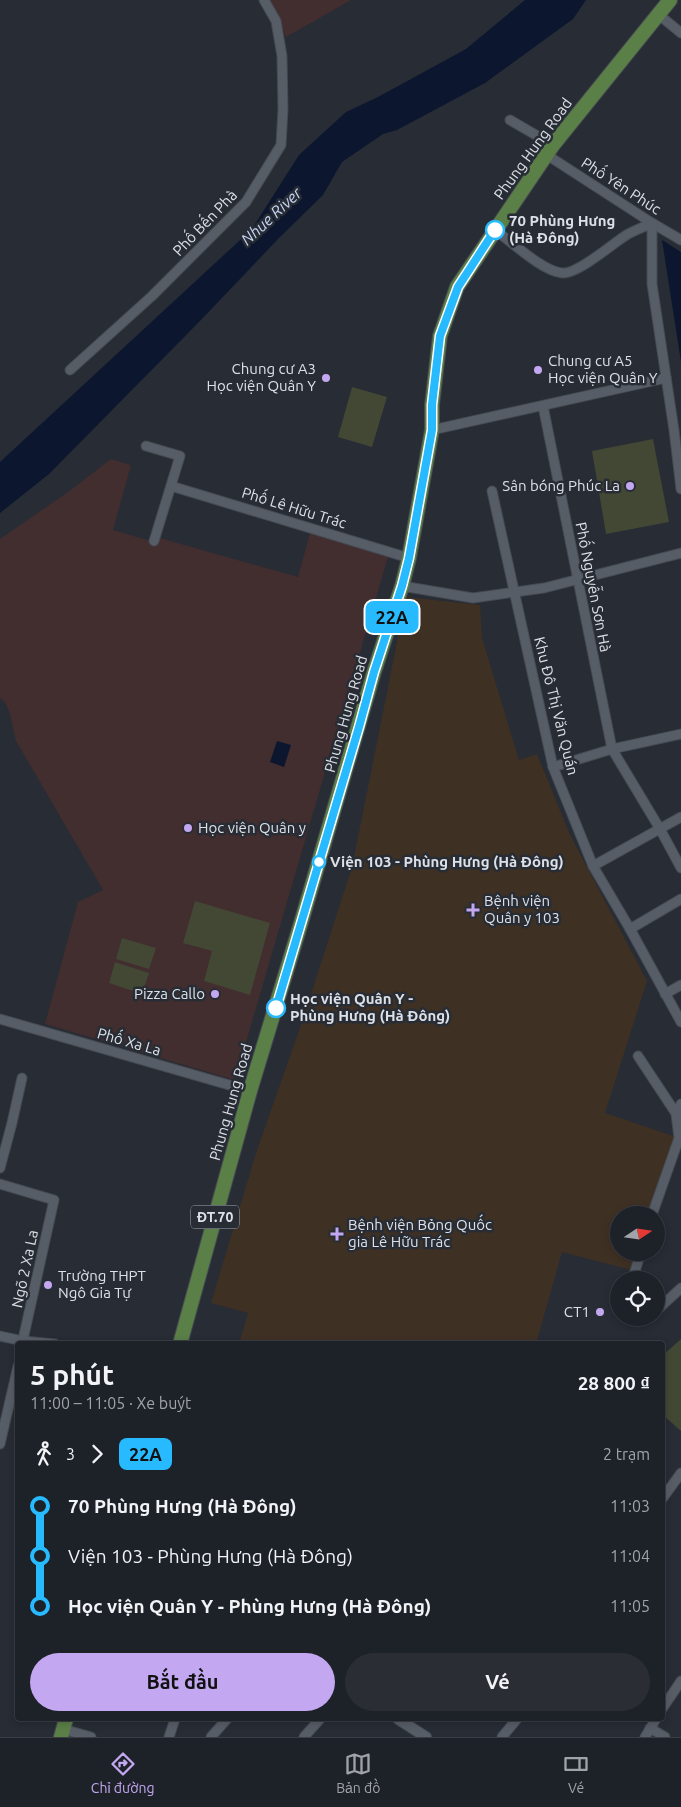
<!DOCTYPE html>
<html lang="vi">
<meta charset="utf-8">
<style>
:root{--surface:#1d2128;--page:#2a2e34;--text:#f1f3f6;--muted:#a0a3a8;--line:#3b3e45;--accent:#c4a7f1}
body{margin:0;font-family:Ubuntu,sans-serif;background:var(--page);color:var(--text);height:100vh;display:flex;flex-direction:column;font-size:19px;white-space:nowrap}
*{box-sizing:border-box;margin:0}
p{font-size:16px;color:var(--muted)}
.icon{flex:none;width:28px;height:28px;fill:none;stroke:currentColor;stroke-width:2;stroke-linecap:round;stroke-linejoin:round}
.map{position:relative;flex:1;overflow:hidden}
.drawer{position:absolute;left:15px;top:1341px;width:650px;height:380px;display:flex;flex-direction:column;background:var(--surface);border-radius:5px;box-shadow:0 2px 8px #0003,0 0 0 1px var(--line)}
.drawer>*{flex:none}
.badge{padding:0 10px;border-radius:8px;font-size:18px;line-height:32px}
.needle{width:32px;rotate:77deg}
.tools{position:absolute;left:610px;top:1206px;display:grid;gap:10px}
.tools a{display:grid;place-items:center;width:55px;height:55px;border-radius:50%;background:var(--surface);box-shadow:0 2px 8px #0003,0 0 0 1px var(--line);font-size:25px}
.map>.badge{position:absolute;translate:-50% -50%;box-shadow:0 0 0 2px #fff}
.legs{display:flex;align-items:center;gap:8px;height:55px;padding:0 15px;font-size:16px}
.legs p{margin-inline-start:auto}
.head{display:flex;align-items:center;justify-content:space-between;height:85px;padding:0 15px}
h1{font-size:28px;font-weight:600;line-height:38px}
.action{display:flex;gap:10px;margin-top:auto;padding:10px 15px}
.action a{flex:1;height:58px;border-radius:30px;background:var(--accent);color:#111;font-size:20px;font-weight:600;line-height:58px;text-align:center}
.action a+a{background:var(--page);color:var(--text)}
ul{padding:0 15px;list-style:none}
li{display:flex;align-items:center;gap:18px;height:50px;font-size:19px}
li i{display:grid;place-items:center;width:8px;height:100%;margin:0 6px;background:currentColor}
li i::after{content:'';width:12px;height:12px;margin:-6px;border:4px solid;border-radius:50%;background:var(--surface)}
li p{margin-inline-start:auto}
li:first-child i{background:linear-gradient(#0000 50%,currentColor 0)}
li:last-child i{background:linear-gradient(currentColor 50%,#0000 0)}
.tab-bar{display:flex;justify-content:space-around;align-items:center;height:70px;border-top:1px solid var(--line);background:var(--surface);font-size:14px;color:var(--muted)}
.tab-bar a{display:grid;justify-items:center;gap:2px}
.tab-bar .current{color:var(--accent)}
.map>svg:first-child{display:block}
.education{fill:#422d2f}
.medical{fill:#3f3024}
.green{fill:#424834}
.water{fill:#0c172f}
.lines{fill:none;stroke-linecap:round;stroke-linejoin:round}
.minor-casing{stroke:#454a51;stroke-width:11}
.tertiary-casing{stroke:#454a51;stroke-width:12}
.primary-casing{stroke:#454a51;stroke-width:16}
.minor{stroke:#575d67;stroke-width:9}
.tertiary{stroke:#575d67;stroke-width:10}
.primary{stroke:#5a7f47;stroke-width:14}
.line-1-casing{stroke:#fff;stroke-width:11}
.line-1{stroke:#27baff;stroke-width:8}
.stop-1-dot{fill:#fff;stroke:#27baff;stroke-width:2.5}
.poi-dot{fill:#c4a7f1;stroke:#272c35;stroke-width:2}
.labels{text-anchor:middle;stroke-width:5;stroke-linejoin:round;paint-order:stroke}
.shield{fill:#272c35;stroke:#a6abb2;stroke-width:1}
.shield-label{font-size:14px;font-weight:bold;fill:#dde1e7}
.street-label{font-size:15px;fill:#dde1e7;stroke:#272c35}
.stop-label{font-size:15px;font-weight:bold;fill:#dde1e7;stroke:#272c35;text-anchor:start}
.poi-label{font-size:15px;fill:#dde1e7;stroke:#272c35;text-anchor:start}
.water-label{font-size:16px;font-style:italic;fill:#c6d6f6;stroke:#272c35}
</style>
<div class="map">
<svg width="681" height="1737" viewBox="0 0 681 1737">
<rect width="100%" height="100%" fill="#272c35"/>
<!-- education -->
<g class="education">
<path d="M270,0h81l-65,37 -7,-19z"/>
<path d="M111,459l20,6 -18,65 41,12 2,-5 142,40 12,-44 78,24 -153,523 -190,-56 33,-122 25,-12 -87,-149 -6,-27 -5,-12 -5,-4v-159l68,-47z"/>
</g>
<!-- medical -->
<path class="medical" d="M406,597l74,8 2,33 37,122 18,-6 33,81 77,146 -42,132 74,25 -27,77h-33v37l22,1 -6,18 -73,-19 -26,92h-297l9,-31 -37,-10 45,-150 46,-131 50,-155z"/>
<!-- green -->
<g class="green">
<path d="M352,387l35,10 -15,50 -34,-10z"/>
<path d="M653,439l16,83 -63,12 -14,-83z"/>
<path d="M195,901l75,22 -20,72 -46,-14 8,-30 -29,-8z"/>
<path d="M122,938l34,10 -7,21 -33,-10z"/>
<path d="M115,962l34,11 -7,21 -33,-11z"/>
<path d="M681,1339v92l-18,-16 -1,-59z"/>
</g>
<!-- water -->
<g class="water">
<path d="M525,0h61l-13,19 -88,64 -88,47 -14,4 -41,28 -19,33 -43,42 -82,86 -149,151 -49,39v-51l252,-233 47,-74 47,-43 32,-15 88,-48z"/>
<path d="M662,240l19,12v110z"/>
<path d="M277,741l14,4 -7,22 -14,-5z"/>
</g>
<g class="lines">
<defs>
<g id="minor">
<path d="M658,14l23,19"/>
<path d="M510,120l43,25"/>
<path d="M547,155l105,68 29,17"/>
<path d="M495,230c17,12 47,41 67,43 15,2 51,-30 66,-39 7,-4 16,-7 24,-11v61l22,146 7,59"/>
<path d="M70,370l82,-74 94,-94 35,-57 2,-36 -1,-53 -6,-35 -12,-21"/>
<path d="M543,406l69,343 48,80 21,39"/>
<path d="M432,430l234,-52"/>
<path d="M146,446l34,10 -26,85"/>
<path d="M171,486l238,72"/>
<path d="M492,491l61,276 40,99 37,63 51,93"/>
<path d="M402,586l71,12 71,-10 137,-35"/>
<path d="M553,767l59,-18 69,-15"/>
<path d="M593,866l88,-49"/>
<path d="M630,929l51,-30"/>
<path d="M665,994l16,-9"/>
<path d="M0,1019l250,72"/>
<path d="M638,1056l41,62"/>
<path d="M0,1168l12,-45 10,-45"/>
<path d="M0,1184l54,16 -32,144"/>
<path d="M652,1215l27,-77 -3,-24 5,-10"/>
<path d="M635,1271l6,-19"/>
<path d="M656,1311l25,-23"/>
<path d="M0,1336l23,5 32,3"/>
<path d="M0,1444l18,-78"/>
<path d="M662,1499l19,-26"/>
<path d="M662,1709l19,-28"/>
<path d="M650,1728l15,9"/>
<path d="M63,1729l28,8"/>
<path d="M169,1737l6,-18"/>
<path d="M211,1737l16,-18"/>
<path d="M304,1737l16,-18"/>
<path d="M502,1737l15,-18"/>
<path d="M645,1737l11,-18"/>
</g>
<path id="tertiary" d="M398,1719l28,18"/>
<g id="primary">
<path d="M180,1344l70,-253 51,-168 73,-251 28,-86 7,-28 23,-128v-25l8,-69 17,-49 96,-142 117,-145"/>
<path d="M61,1737l5,-18"/>
</g>
</defs>
<!-- minor casing -->
<use href="#minor" class="minor-casing"/>
<!-- tertiary casing -->
<use href="#tertiary" class="tertiary-casing"/>
<!-- primary casing -->
<use href="#primary" class="primary-casing"/>
<!-- minor -->
<use href="#minor" class="minor"/>
<!-- tertiary -->
<use href="#tertiary" class="tertiary"/>
<!-- primary -->
<use href="#primary" class="primary"/>
</g>
<g class="lines">
<defs>
<path id="line-1" d="M276,1008l83,-281 15,-55 28,-86 7,-28 23,-128v-25l8,-69 18,-49 37,-57"/>
</defs>
<!-- line-1 casing -->
<use href="#line-1" class="line-1-casing"/>
<!-- line-1 -->
<use href="#line-1" class="line-1"/>
</g>
<!-- markers -->
<g class="stop-1-dot">
<circle cx="495" cy="230" r="9"/>
<circle cx="319" cy="862" r="6"/>
<circle cx="276" cy="1008" r="9"/>
</g>
<g class="poi-dot">
<circle cx="538" cy="370" r="5"/>
<circle cx="326" cy="378" r="5"/>
<circle cx="630" cy="486" r="5"/>
<circle cx="188" cy="828" r="5"/>
<path d="M470.5 902.5h5v5h5v5h-5v5h-5v-5h-5v-5h5z"/>
<circle cx="215" cy="994" r="5"/>
<path d="M334.5 1226.5h5v5h5v5h-5v5h-5v-5h-5v-5h5z"/>
<circle cx="48" cy="1285" r="5"/>
<circle cx="600" cy="1312" r="5"/>
</g>
<g class="labels">
<!-- shield labels -->
<rect class="shield" x="191" y="1205.5" width="48" height="23" rx="4"/>
<g class="shield-label">
<text x="215" y="1222">ĐT.70</text>
</g>
<!-- street labels -->
<g class="street-label">
<text transform="translate(533 149) rotate(-54)" y="5">Phung Hung Road</text>
<text transform="translate(621 186) rotate(33)" y="5">Phố Yên Phúc</text>
<text transform="translate(205 223) rotate(-46)" y="5">Phố Bến Phà</text>
<text transform="translate(294 508) rotate(17)" y="5">Phố Lê Hữu Trác</text>
<text transform="translate(593 587) rotate(79)" y="5">Phố Nguyễn Sơn Hà</text>
<text transform="translate(556 706) rotate(76)" y="5">Khu Đô Thị Văn Quán</text>
<text transform="translate(346 714) rotate(-74)" y="5">Phung Hung Road</text>
<text transform="translate(129 1042) rotate(16)" y="5">Phố Xa La</text>
<text transform="translate(231 1102) rotate(-74)" y="5">Phung Hung Road</text>
<text transform="translate(25 1269) rotate(-78)" y="5">Ngõ 2 Xa La</text>
</g>
<!-- stop labels -->
<g class="stop-label">
<text x="509" y="226">70 Phùng Hưng<tspan x="509" dy="17">(Hà Đông)</tspan></text>
<text x="330" y="867">Viện 103 - Phùng Hưng (Hà Đông)</text>
<text x="290" y="1004">Học viện Quân Y -<tspan x="290" dy="17">Phùng Hưng (Hà Đông)</tspan></text>
</g>
<!-- poi labels -->
<g class="poi-label">
<text x="548" y="366">Chung cư A5<tspan x="548" dy="17">Học viện Quân Y</tspan></text>
<text x="316" y="374" text-anchor="end">Chung cư A3<tspan x="316" dy="17">Học viện Quân Y</tspan></text>
<text x="620" y="491" text-anchor="end">Sân bóng Phúc La</text>
<text x="198" y="833">Học viện Quân y</text>
<text x="484" y="906">Bệnh viện<tspan x="484" dy="17">Quân y 103</tspan></text>
<text x="205" y="999" text-anchor="end">Pizza Callo</text>
<text x="348" y="1230">Bệnh viện Bỏng Quốc<tspan x="348" dy="17">gia Lê Hữu Trác</tspan></text>
<text x="58" y="1281">Trường THPT<tspan x="58" dy="17">Ngô Gia Tự</tspan></text>
<text x="590" y="1317" text-anchor="end">CT1</text>
</g>
<!-- water labels -->
<g class="water-label">
<text transform="translate(271 216) rotate(-43)" y="6">Nhue River</text>
</g>
</g>
</svg>
<div class="tools">
<a><svg class="needle" viewBox="-14 -14 28 28"><path d="M0-13l5 13h-10z" fill="#e53935"/><path d="M0 13l5-13h-10z" fill="#a0a3a8"/></svg></a>
<a><svg class="icon" aria-label="locate" viewBox="0 0 24 24"><circle cx="12" cy="12" r="6"/><path d="M12 2v4M12 18v4M2 12h4M18 12h4"/></svg></a>
</div>
<b class="badge" style="left:392px;top:617px;background:#27baff;color:#111">22A</b>
<section class="drawer">
<div class="head"><div><h1>5 phút</h1><p>11:00 – 11:05 · Xe buýt</p></div><b>28 800 ₫</b></div>
<div class="legs"><svg class="icon" aria-label="walk" viewBox="0 0 24 24"><circle cx="13" cy="4" r="2"/><path d="M13 8l-2 6 4 7M11 14l-3 7M7 12l3-4h3l4 4"/></svg>3<svg class="icon" aria-label="forward" viewBox="0 0 24 24"><path d="M9 5l7 7-7 7"/></svg><b class="badge" style="background:#27baff;color:#111">22A</b><p>2 trạm</p></div>
<ul>
<li><i style="color:#27baff"></i><b>70 Phùng Hưng (Hà Đông)</b><p>11:03</p></li>
<li><i style="color:#27baff"></i><span>Viện 103 - Phùng Hưng (Hà Đông)</span><p>11:04</p></li>
<li><i style="color:#27baff"></i><b>Học viện Quân Y - Phùng Hưng (Hà Đông)</b><p>11:05</p></li>
</ul>
<div class="action"><a>Bắt đầu</a><a>Vé</a></div>
</section>
</div>
<nav class="tab-bar">
<a class="current"><svg class="icon" aria-label="directions" viewBox="0 0 24 24"><path d="M12 3l9 9-9 9-9-9zM9 14v-3h6M13 9l2 2-2 2"/></svg>Chỉ đường</a>
<a><svg class="icon" aria-label="map" viewBox="0 0 24 24"><path d="M3 6l6-2 6 2 6-2v14l-6 2-6-2-6 2zM9 4v14M15 6v14"/></svg>Bản đồ</a>
<a><svg class="icon" aria-label="tickets" viewBox="0 0 24 24"><path d="M3 7h18v10H3zM15 7v10"/></svg>Vé</a>
</nav>
